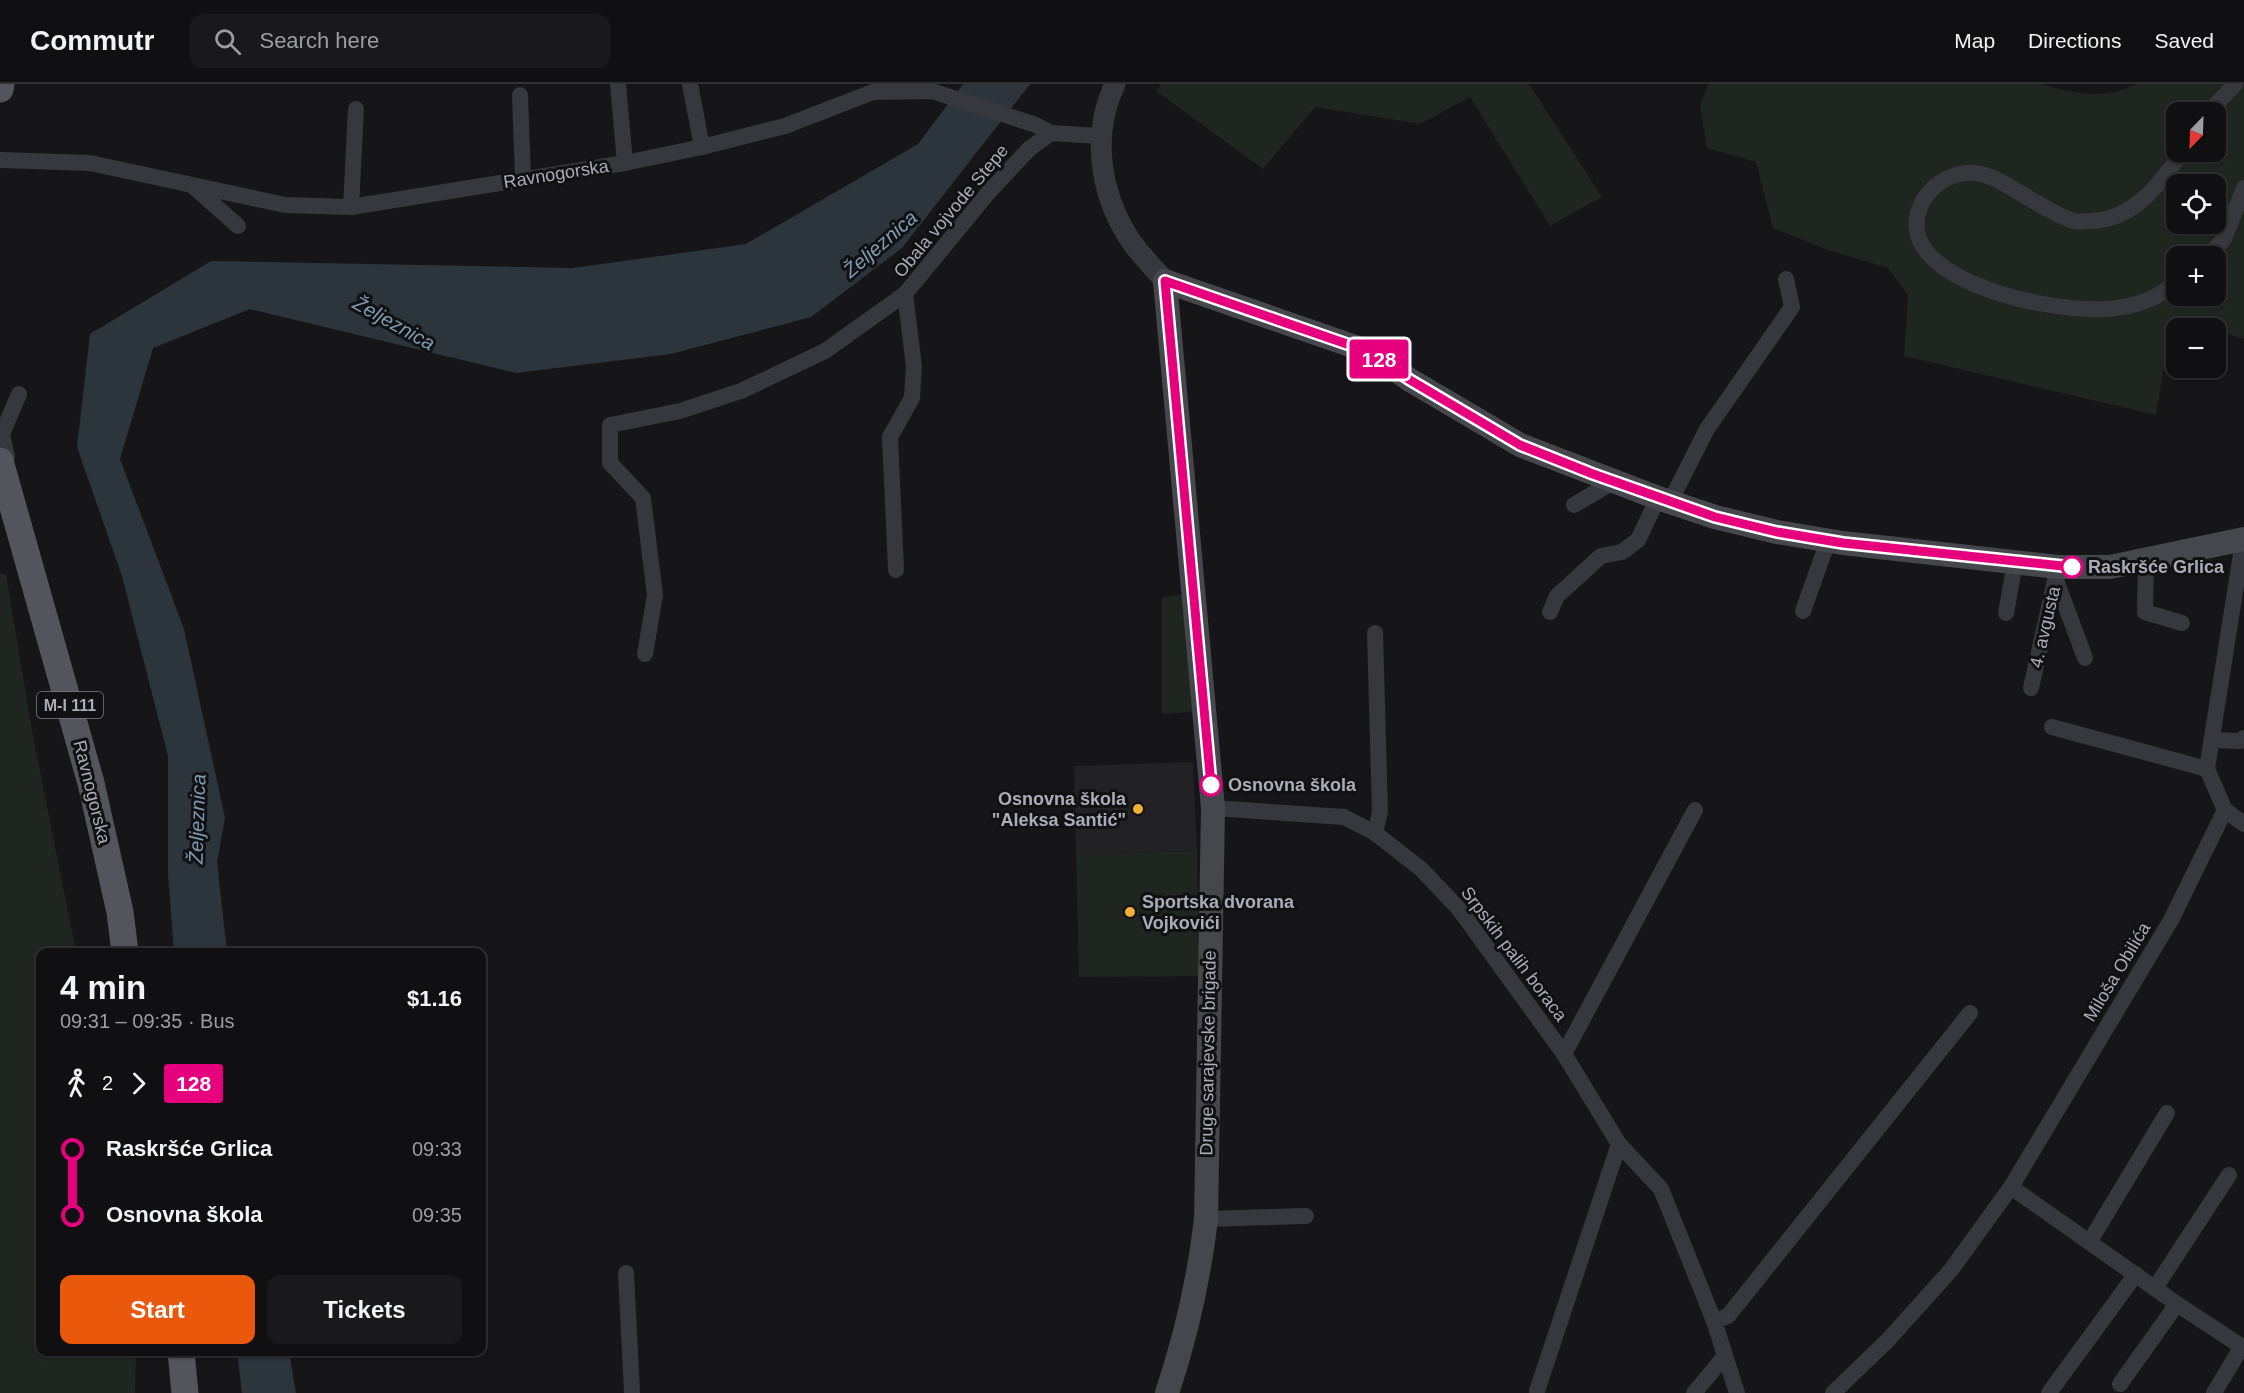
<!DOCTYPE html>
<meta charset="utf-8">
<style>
:root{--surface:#101012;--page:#19191b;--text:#f1f3f6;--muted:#9c9d9f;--line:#303032;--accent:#ea580c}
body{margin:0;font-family:Helvetica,sans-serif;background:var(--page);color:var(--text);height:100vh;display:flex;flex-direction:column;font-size:22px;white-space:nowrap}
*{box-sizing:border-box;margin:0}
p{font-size:20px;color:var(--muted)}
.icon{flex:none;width:33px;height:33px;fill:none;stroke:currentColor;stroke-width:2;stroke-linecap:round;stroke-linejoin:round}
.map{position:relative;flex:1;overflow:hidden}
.sheet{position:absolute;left:36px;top:864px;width:450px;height:408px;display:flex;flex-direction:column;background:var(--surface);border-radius:12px;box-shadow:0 2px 4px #0004,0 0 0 2px var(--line)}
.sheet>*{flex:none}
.badge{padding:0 12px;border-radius:4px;font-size:21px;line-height:39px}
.needle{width:39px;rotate:203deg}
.tools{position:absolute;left:2166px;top:18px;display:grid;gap:12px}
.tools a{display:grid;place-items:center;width:60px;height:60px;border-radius:12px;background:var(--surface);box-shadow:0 2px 4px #0004,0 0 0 2px var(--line);font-size:30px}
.map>.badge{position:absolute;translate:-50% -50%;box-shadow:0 0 0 3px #fff}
.legs{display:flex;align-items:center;gap:9px;height:66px;padding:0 24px;font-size:20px}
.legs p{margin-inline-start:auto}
.overview{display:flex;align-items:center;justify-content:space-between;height:102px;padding:0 24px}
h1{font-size:33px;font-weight:800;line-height:45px}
.primary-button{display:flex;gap:12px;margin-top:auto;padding:12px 24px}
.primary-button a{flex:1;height:69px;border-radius:12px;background:var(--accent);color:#fff;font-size:24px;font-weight:800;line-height:69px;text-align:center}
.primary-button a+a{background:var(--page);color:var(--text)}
ul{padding:0 24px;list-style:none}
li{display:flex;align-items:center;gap:21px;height:66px;font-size:22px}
li i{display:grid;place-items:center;width:9px;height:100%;margin:0 8px;background:currentColor}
li i::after{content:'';width:15px;height:15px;margin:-8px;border:4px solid;border-radius:50%;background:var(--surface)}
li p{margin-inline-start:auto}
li:first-child i{background:linear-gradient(#0000 50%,currentColor 0)}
li:last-child i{background:linear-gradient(currentColor 50%,#0000 0)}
header{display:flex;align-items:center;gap:36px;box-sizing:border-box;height:84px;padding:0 30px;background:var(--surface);border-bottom:2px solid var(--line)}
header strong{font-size:28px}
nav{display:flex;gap:33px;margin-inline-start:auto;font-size:21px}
.search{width:420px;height:54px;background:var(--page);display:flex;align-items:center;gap:15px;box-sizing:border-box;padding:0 21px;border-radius:12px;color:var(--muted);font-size:22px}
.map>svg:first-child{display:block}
.built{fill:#222225}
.green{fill:#1e261f;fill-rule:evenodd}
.water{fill:#2c353c}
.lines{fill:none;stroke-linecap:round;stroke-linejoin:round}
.minor{stroke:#37383d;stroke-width:16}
.tertiary{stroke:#37383d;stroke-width:21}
.secondary{stroke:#45474d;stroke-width:24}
.primary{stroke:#53555c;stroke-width:27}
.line-1-casing{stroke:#fff;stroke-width:14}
.line-1{stroke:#e6007e;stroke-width:9}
.stop-1-dot{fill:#fff;stroke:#e6007e;stroke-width:3}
.poi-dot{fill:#f2b134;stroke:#111113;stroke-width:2}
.labels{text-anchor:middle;stroke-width:6;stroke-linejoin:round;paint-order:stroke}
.shield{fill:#111113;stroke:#7b7e86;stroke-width:1.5}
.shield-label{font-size:16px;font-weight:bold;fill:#a8adb8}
.street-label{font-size:18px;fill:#a8adb8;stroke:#111113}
.stop-label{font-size:18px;font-weight:bold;fill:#a8adb8;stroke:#111113;text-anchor:start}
.poi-label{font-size:18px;font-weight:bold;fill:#a8adb8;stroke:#111113;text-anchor:end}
.water-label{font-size:20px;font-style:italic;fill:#7f9bb3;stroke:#111113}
</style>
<header>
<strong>Commutr</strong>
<div class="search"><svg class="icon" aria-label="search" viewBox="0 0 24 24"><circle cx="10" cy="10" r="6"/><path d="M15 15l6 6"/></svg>Search here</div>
<nav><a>Map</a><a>Directions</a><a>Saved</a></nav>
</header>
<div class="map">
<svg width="2244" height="1309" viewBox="0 0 2244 1309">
<rect width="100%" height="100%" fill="#161618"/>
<!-- built -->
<path class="built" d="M1193,678l4,89 -121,3 -2,-88z"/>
<!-- green -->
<g class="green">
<path d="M1161,0h368l73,113 -52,29 -80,-129 -50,27 -105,-17 -52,62 -107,-78z"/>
<path d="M1708,0h333c32,9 63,17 95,0h108v255l-72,-22 -16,98 -252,-59 4,-61 -20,-27 -60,-18 -55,-22 -17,-66 -49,-14 -7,-42zM2176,28h40v40h-40zM2176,100h40v40h-40zM2176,172h40v40h-40z"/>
<path d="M0,489l6,1 27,162 43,216h-36v400h96l-1,41h-135z"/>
<path d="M1186,510l8,118 -32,2v-117z"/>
<path d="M1197,767l3,125 -121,1 -3,-123z"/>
</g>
<!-- water -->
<g class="water">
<path d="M963,0h67l-128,164 -91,69 -140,37 -155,19 -266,-64 -97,39 -33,111 64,170 41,189 -8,44 10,90h-53l-6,-78v-118l-46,-180 -45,-129 13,-113 121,-73 362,7 173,-24 172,-100z"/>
<path d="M237,1268h52l7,41h-54z"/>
</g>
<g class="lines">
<!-- minor -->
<g class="minor">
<path d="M618,0l7,79"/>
<path d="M690,0l12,63"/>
<path d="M520,11l3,83"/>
<path d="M2209,28l26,-28"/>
<path d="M0,76l90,3 195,42 66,2 274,-44 77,-16 83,-21 88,-34 59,-1 104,34 15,8 48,3"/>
<path d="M193,102l45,40"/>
<path d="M351,123l5,-98"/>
<path d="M2208,172l16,-17 20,-51"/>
<path d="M2176,199c-40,33 -89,29 -138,20 -40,-7 -142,-37 -118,-96 7,-17 22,-29 40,-33 19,-5 39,6 55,16 18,10 36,23 56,30 5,3 12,1 18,1 43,0 71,-36 93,-69"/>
<path d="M0,383l7,-10 -5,-23 17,-40"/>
<path d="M1670,418l37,-73 85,-122 -6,-28"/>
<path d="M1574,421l39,-23"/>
<path d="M2146,475l-1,53 37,11"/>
<path d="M896,486l-6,-133 22,-39 2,-32 -9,-72"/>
<path d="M2056,496l29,78"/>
<path d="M1803,527l25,-70"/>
<path d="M1550,528l7,-16 44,-40 21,-4 16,-12 20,-42"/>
<path d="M2006,529l9,-50"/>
<path d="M1375,549l5,179 -5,21"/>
<path d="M645,570l10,-59 -12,-97 -33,-35v-38l70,-14 61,-20 84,-40 80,-57 83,-101 41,-44 22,-16"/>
<path d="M2031,604l27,-121"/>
<path d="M2052,643l155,42"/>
<path d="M2213,656l27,1 4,-3"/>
<path d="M1213,724l131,9 31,16 46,36 38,40 105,145 55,90 42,45 53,132 23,72"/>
<path d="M2225,726l19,14"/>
<path d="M1564,970l131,-244"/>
<path d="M2011,1103l166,117 67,44"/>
<path d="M1206,1135l100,-3"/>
<path d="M2090,1157l77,-128"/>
<path d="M626,1189l6,120"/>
<path d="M2155,1204l74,-113"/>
<path d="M1714,1237l14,-5 242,-303"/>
<path d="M2120,1300l57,-80"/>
<path d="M1537,1307l82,-247"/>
<path d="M1694,1309l30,-36"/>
<path d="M1833,1309l55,-53 63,-70 60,-83 160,-267 54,-110 -18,-41 37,-234"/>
<path d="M2049,1309l87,-119"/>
<path d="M2214,1309l28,-47"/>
</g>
<!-- tertiary -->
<path class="tertiary" d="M1115,0c-23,48 -16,105 12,151 10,17 26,32 38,46"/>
<!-- secondary -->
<path class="secondary" d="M1167,1309c19,-57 32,-114 39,-174l7,-411 -48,-527 205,71 40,28 110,65 138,53 57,19 62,15 66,11 215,24h52l134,-28"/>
<!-- primary -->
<g class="primary">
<path d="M0,5l1,-5"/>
<path d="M0,377l91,322 29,129 5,40"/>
<path d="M181,1268l4,41"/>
</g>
</g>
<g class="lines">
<defs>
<path id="line-1" d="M1211,701l-46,-504 205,71 40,28 110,65 73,29 122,43 62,15 66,11 229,24"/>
</defs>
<!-- line-1 casing -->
<use href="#line-1" class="line-1-casing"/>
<!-- line-1 -->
<use href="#line-1" class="line-1"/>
</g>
<!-- markers -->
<g class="stop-1-dot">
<circle cx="2072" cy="483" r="10"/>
<circle cx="1211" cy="701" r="10"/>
</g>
<g class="poi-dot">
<circle cx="1138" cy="725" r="6"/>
<circle cx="1130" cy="828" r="6"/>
</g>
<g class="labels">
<!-- shield labels -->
<rect class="shield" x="37" y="608" width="66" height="26" rx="4.5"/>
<g class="shield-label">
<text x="70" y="627">M-I 111</text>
</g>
<!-- street labels -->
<g class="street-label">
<text transform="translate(556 90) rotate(-9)" y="6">Ravnogorska</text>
<text transform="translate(951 127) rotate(-50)" y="6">Obala vojvode Stepe</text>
<text transform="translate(2045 543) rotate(-77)" y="6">4. avgusta</text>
<text transform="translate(92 708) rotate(76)" y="6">Ravnogorska</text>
<text transform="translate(1514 870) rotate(53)" y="6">Srpskih palih boraca</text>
<text transform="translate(2117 888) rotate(-59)" y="6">Miloša Obilića</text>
<text transform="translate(1208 969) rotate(-89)" y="6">Druge sarajevske brigade</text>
</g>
<!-- stop labels -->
<g class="stop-label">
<text x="2088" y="489">Raskršće Grlica</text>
<text x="1228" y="707">Osnovna škola</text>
</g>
<!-- poi labels -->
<g class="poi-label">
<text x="1126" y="721">Osnovna škola<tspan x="1126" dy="21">"Aleksa Santić"</tspan></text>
<text x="1142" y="824" text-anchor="start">Sportska dvorana<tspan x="1142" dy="21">Vojkovići</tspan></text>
</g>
<!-- water labels -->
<g class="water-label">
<text transform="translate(880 160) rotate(-41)" y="7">Željeznica</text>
<text transform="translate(394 239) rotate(29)" y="7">Željeznica</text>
<text transform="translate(197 735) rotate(-88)" y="7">Željeznica</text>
</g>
</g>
</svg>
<div class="tools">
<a><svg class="needle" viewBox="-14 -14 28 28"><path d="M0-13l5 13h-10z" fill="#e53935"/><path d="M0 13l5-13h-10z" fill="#9c9d9f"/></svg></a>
<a><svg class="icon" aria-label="locate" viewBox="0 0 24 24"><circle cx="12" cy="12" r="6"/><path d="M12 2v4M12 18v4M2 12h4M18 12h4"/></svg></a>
<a>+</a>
<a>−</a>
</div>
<b class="badge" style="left:1379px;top:275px;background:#e6007e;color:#fff">128</b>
<section class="sheet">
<div class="overview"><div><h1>4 min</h1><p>09:31 – 09:35 · Bus</p></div><b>$1.16</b></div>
<div class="legs"><svg class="icon" aria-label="walk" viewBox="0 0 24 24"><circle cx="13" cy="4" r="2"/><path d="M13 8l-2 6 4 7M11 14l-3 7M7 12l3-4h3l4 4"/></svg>2<svg class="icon" aria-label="forward" viewBox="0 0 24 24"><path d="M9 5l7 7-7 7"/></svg><b class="badge" style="background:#e6007e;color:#fff">128</b></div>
<ul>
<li><i style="color:#e6007e"></i><b>Raskršće Grlica</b><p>09:33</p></li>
<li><i style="color:#e6007e"></i><b>Osnovna škola</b><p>09:35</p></li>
</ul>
<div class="primary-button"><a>Start</a><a>Tickets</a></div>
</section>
</div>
